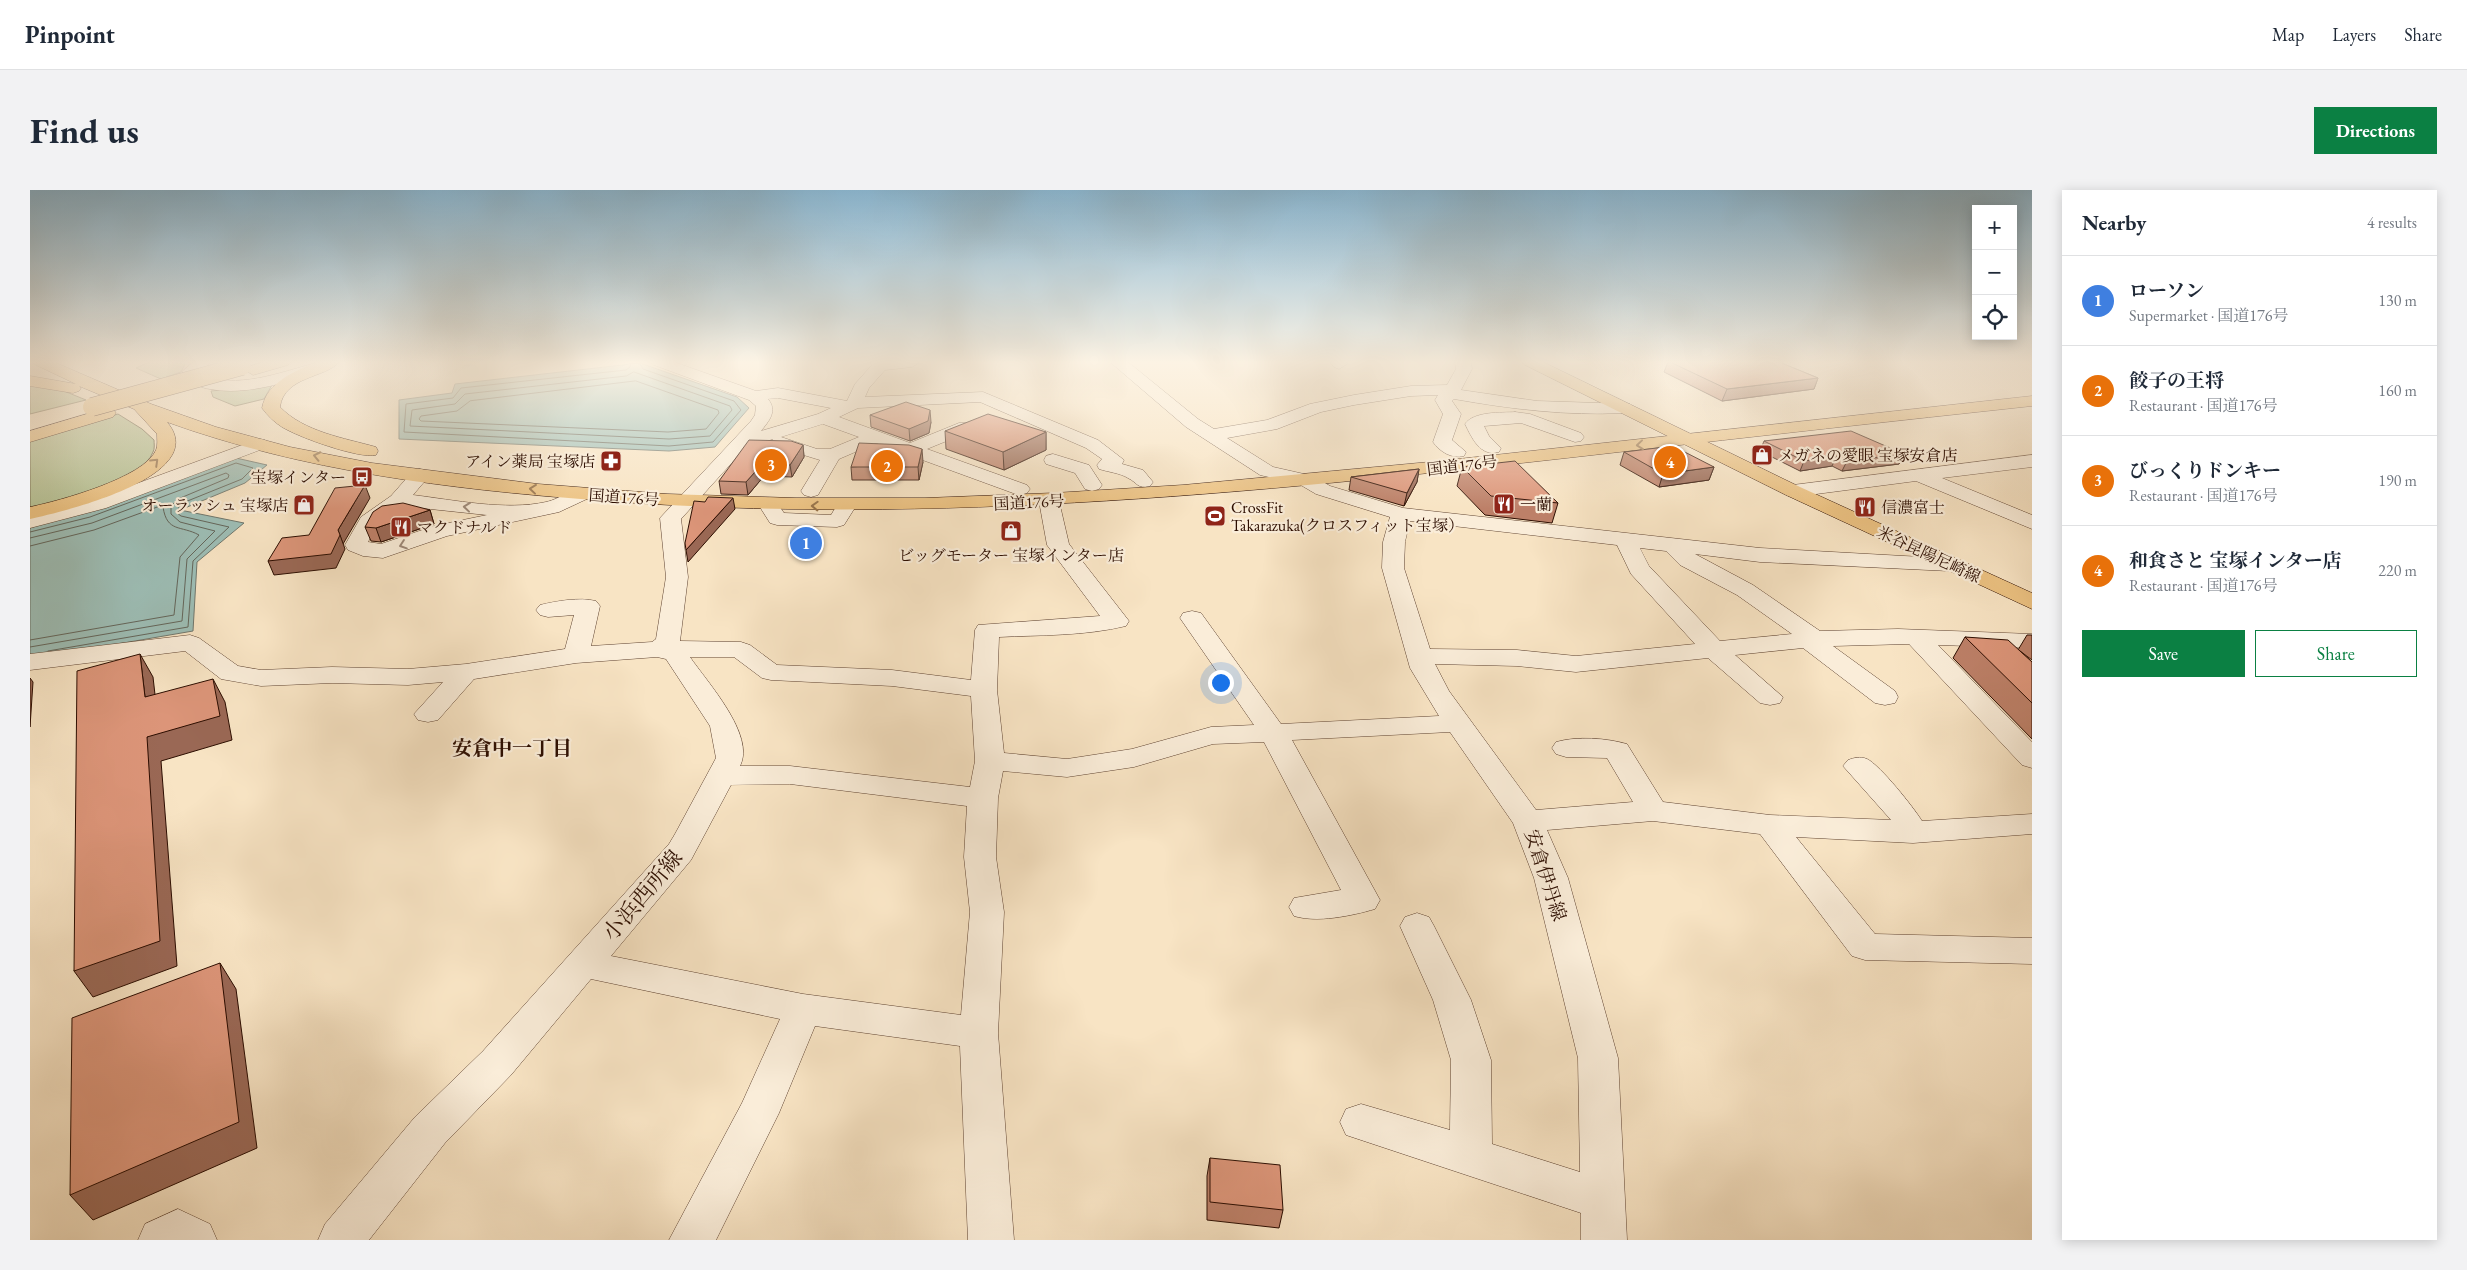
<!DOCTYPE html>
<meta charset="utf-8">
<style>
:root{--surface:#fff;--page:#f2f2f3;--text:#1f2937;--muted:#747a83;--line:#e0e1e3;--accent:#0b8043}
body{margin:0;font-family:"EB Garamond","Noto Serif JP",serif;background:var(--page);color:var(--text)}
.controls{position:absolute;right:15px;top:15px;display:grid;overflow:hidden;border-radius:0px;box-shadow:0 2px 12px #0003}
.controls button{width:45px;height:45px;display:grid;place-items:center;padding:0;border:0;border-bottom:1px solid var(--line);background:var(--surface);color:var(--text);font:25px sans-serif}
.you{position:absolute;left:1190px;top:492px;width:18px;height:18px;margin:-12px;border:4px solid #fff;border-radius:50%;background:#1a73e8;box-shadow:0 0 0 8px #1a73e833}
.badge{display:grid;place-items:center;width:32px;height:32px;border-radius:50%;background:var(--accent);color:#fff;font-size:16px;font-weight:700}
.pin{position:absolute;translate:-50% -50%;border:2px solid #fff;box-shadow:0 1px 5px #0006}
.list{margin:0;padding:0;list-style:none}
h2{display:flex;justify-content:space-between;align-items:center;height:65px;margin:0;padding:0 20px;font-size:21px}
h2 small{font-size:16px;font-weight:400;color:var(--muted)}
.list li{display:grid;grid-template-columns:32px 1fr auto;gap:15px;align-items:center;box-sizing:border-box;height:90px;padding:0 20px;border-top:1px solid var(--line)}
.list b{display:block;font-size:19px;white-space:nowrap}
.list p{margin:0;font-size:16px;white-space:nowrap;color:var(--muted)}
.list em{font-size:16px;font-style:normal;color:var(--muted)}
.actions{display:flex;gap:10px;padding:15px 20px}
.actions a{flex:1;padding:11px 0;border:1px solid var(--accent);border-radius:0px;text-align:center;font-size:18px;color:var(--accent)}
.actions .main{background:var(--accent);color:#fff}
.icon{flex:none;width:28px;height:28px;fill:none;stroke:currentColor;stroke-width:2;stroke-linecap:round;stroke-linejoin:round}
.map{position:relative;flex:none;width:2002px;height:1050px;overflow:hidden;border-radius:0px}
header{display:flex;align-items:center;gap:30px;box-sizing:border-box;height:70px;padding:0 25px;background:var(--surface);border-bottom:1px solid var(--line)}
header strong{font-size:24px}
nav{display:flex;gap:28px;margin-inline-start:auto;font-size:18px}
.intro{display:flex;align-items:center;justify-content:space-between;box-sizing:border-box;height:120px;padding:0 30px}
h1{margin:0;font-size:35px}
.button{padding:12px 22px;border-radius:0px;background:var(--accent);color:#fff;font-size:18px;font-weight:700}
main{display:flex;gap:30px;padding:0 30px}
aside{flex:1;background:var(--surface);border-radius:0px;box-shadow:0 2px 12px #0003}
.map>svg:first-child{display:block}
.green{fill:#b8c598;stroke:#72694c}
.water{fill:#9dbeb6;stroke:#70776d}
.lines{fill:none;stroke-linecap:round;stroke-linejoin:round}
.shore{stroke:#64665b;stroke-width:1}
.minor-casing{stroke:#5f4331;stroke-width:1}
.major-casing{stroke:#2c0d00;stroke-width:1}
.highway-casing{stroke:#2c0d00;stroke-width:1}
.minor{fill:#faedd9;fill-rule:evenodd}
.major{fill:#ecc282;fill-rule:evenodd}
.highway{fill:#ecc282;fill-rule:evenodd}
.highway-bridge-casing{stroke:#2c0d00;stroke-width:19;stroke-linecap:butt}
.highway-bridge{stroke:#ecc282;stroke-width:18}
.wall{fill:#bd8068;stroke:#2c0d00}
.shaded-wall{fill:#9a6855;stroke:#2c0d00}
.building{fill:#dc9579;stroke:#2c0d00}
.oneway{stroke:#967148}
.oneway2{stroke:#9d8877}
.labels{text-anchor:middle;stroke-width:4.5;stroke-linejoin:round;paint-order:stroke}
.far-poi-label{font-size:16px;fill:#2c0d00;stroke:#faedd9;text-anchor:start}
.far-street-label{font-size:16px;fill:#2c0d00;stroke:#faedd9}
.street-label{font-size:19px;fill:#2c0d00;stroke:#faedd9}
.neighbourhood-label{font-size:20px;font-weight:bold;fill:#2c0d00;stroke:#faedd9}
.near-street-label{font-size:22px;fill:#2c0d00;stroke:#faedd9}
</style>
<header>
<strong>Pinpoint</strong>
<nav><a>Map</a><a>Layers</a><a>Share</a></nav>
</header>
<div class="intro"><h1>Find us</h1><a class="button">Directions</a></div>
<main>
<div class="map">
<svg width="2002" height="1050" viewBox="0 0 2002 1050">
<rect width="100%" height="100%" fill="#f8e4c4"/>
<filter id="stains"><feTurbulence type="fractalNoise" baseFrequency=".004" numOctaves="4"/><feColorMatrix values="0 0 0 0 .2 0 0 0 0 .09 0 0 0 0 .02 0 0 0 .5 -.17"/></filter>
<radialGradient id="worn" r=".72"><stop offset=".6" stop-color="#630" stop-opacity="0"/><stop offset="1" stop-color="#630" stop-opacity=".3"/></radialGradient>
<!-- green -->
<g class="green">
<polygon points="119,172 153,172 155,174 151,182 131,189 106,178"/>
<polygon points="0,194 34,201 56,210 0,224"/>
<polygon points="242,195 234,209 205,216 183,207 181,201"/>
<path d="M88 224 112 239 124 250C124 253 125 259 123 262 113 291 28 311 0 319V250Z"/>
</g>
<!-- water -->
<g class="water">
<polygon points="610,173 707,207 719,218 685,257 639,261 369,249 369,210 422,203 425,194"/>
<polygon points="206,268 237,275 215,293 150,320 214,333 167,372 163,441 0,469 0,338"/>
</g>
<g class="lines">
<!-- shore -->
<g class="shore">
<polyline points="601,172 600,177 596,180 431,198 423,208 376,214 374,242 639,256 683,252 711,220 704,211 613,179 609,172"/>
<polygon points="604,182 700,216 702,220 680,246 639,249 380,236 382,220 425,214 435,204 596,186"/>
<polygon points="606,191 688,220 689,223 676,239 638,242 391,231 389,229 391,226 427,221 440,211"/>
<polyline points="0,342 60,327 206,273 223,278 212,289 150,314 147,323 151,326 199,337 163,371 158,437 18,461"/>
<polyline points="0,348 62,333 196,283 199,285 198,288 148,309 141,316 141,324 150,332 185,341 157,369 152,431 0,457"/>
<path d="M0 356 64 340 130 316 133 317C137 343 151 335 169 345L150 367 144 425 0 450"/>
</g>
<!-- minor casing -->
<g class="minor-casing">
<g id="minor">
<path d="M163 172H181L169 184C208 200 247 183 286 173L294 178 292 181C256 192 217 206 180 199 171 198 163 193 154 189L152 186 153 181Z"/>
<path d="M621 172H644L726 201 748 198 817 211 825 194 842 175 840 172H890L882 177 855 180 839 198 835 207 953 202 1068 250 1094 270 1092 274 1113 280 1123 292 1120 296C1107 299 1108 293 1098 288 1090 283 1078 282 1069 279L1067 275 1072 269 1056 258 950 212 828 218 809 227 880 253 929 233H941L944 237 941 241 897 259 997 295 1000 299 997 303 990 305 983 303 846 253 809 269 788 305 781 307 774 305 771 301 790 270 744 256 741 252 743 249 716 257 651 329 658 387 650 451 711 452 720 455 747 475 862 480 941 490 945 440 948 435 1070 426 1017 355 1009 311 1012 307 1019 305 1026 307 1029 311 1039 354 1099 431 1096 436C1055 446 1011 445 969 447L967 500 974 563 1037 569 1102 559 1181 537 1224 535 1150 428 1153 423 1162 421 1171 423 1251 534 1409 526 1380 478 1352 378 1353 352 1360 327 1286 304 1269 294 1230 285 1156 237 1080 172H1098L1168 229 1184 239 1237 230 1280 214 1324 205 1381 196 1417 195 1426 179 1425 172H1441L1442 179 1431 200 1507 211 1600 214 1603 218 1600 222 1594 223C1537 226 1481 219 1424 209L1422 211 1431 224 1422 250 1436 262 1434 266C1422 269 1410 262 1403 252L1413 224 1405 210 1408 205 1381 206 1324 215 1291 222 1247 239 1197 248 1243 277 1283 286 1300 296 1373 318 1730 358 1928 369 1931 374 1928 379 1920 381 1730 372 1665 364 1723 395 1790 441 1868 439 2002 444V458L1908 455 2002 552V578L1992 575 1879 454 1803 456 1865 501 1868 507 1865 513 1855 515 1845 513 1773 458 1705 465 1753 507 1750 513 1740 515 1730 513 1678 468 1546 482 1487 476 1405 474 1419 501 1506 620 1603 612 1577 568 1536 567 1526 564 1522 558 1526 552C1547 546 1576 548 1597 554L1633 612 1740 625 1861 630 1813 576 1818 570C1824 568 1830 566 1837 569 1850 575 1884 618 1892 631L2002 624V644L1883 653 1766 647 1845 744 2002 748V774L1835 770 1822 766 1730 644 1623 631 1517 640 1538 688 1588 868 1597 1050H1551V1023L1316 945 1310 932 1316 919 1331 914 1420 940 1421 870 1403 810 1370 736 1375 727 1387 723 1399 727 1404 736 1441 810 1461 870 1462 954 1550 982 1548 868 1504 688 1483 633 1420 542 1262 550 1350 710 1345 719C1321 726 1287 733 1264 726L1259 717 1264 708 1311 700 1234 552 1183 554 1104 577 1037 587 973 581 968 608 966 667 974 722 968 843 984 1050H938L930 856 785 836 749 923 686 1050H639L712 913 750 829 561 789 481 885 415 953 339 1050H288L295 1034 385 927 453 861 639 654 645 644 686 568 680 536 636 469 627 467 546 473 444 489 408 530 398 532 388 530 384 524 413 492 378 495 302 493 231 496 191 489 155 461 0 480V464L160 445 169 448 208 476 231 480 302 477 378 479 436 474 535 459 544 425 518 427 510 425 506 420 510 415C527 411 549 407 566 411L570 416 561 456 622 452 626 449 636 387 630 328 721 231 725 225 726 216 719 210 624 175ZM748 208 801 218 788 224 731 241C739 231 748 221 738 209ZM793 234 829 247 800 259H787L751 247ZM1380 331 1587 355 1601 384 1665 454 1546 466 1487 460 1400 459 1374 378 1375 352ZM1610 358 1636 361 1650 375 1707 405 1762 444 1690 451 1619 376ZM660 467H704L732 488 741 490 862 496 941 506 945 571 940 597 760 576H710C726 545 677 492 660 467ZM760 594 937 616 934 667 940 722 931 825 773 804 581 766 661 670 701 595Z"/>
<polygon points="1300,172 1316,172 1317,174 1309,179 1304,177"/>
<path d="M1485 222 1500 224 1551 243 1554 247 1551 251 1545 252 1491 233 1454 236 1459 246 1471 258 1469 262C1450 267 1442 248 1435 234 1444 221 1471 223 1485 222Z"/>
<polygon points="229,249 235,250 238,254 235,258 76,318 0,338 0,326 62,310"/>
<polygon points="1023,264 1059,275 1072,295 1069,299 1062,301 1055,299 1045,283 1016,274 1014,270 1016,266"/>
<polygon points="2002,265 2002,277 1912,288 2002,325 2002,339 1886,291 1763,307 1756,305 1753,301 1756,297 1763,295"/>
<path d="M390 279 397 281 400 285 383 305C424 310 476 321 516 312 531 309 543 296 559 300L562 304 559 308 529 322 417 346 353 368 333 366 318 360 315 355 331 327 361 306 383 281ZM372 316 457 325 404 336 351 354 338 352 347 334Z"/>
<polygon points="738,308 745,310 754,323 801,325 809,312 816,310 823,312 826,316 814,335 807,337 747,335 740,333 728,314 731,310"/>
<polygon points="148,1019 180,1034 187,1050 108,1050 115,1034"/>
</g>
</g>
<!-- major casing -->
<g class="major-casing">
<polygon id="major" points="1492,172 1513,172 1770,297 2002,403 2002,419 1756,305 1495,175"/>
</g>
<!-- highway casing -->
<g class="highway-casing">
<g id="highway">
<path d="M3 172H24L121 214 186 237 260 257 342 273 508 294 637 304 766 308H895L1024 303 1153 295 1410 271 2002 206V216C1864 231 1727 246 1589 262 1248 301 906 337 563 310 419 299 273 281 137 232 183 286 32 322 0 329V317C29 311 114 288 126 260 128 255 127 249 127 244L104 219 49 196 51 198 49 201 43 203 0 196V186L46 194 6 175Z"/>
<polygon points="234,172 261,172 258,175 223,185 215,180 217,177"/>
<path d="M287 172H309C296 188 254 186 250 217 274 242 314 248 346 257L348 261 346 265C329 269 268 247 252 237 244 232 238 226 232 218 237 192 265 181 287 172Z"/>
<polygon points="77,218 83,219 86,223 83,227 0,252 0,241"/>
</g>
</g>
<!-- minor -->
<use href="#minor" class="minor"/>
<!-- major -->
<use href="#major" class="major"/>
<!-- highway -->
<use href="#highway" class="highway"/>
<!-- highway-bridge casing -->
<g class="highway-bridge-casing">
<polyline id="highway-bridge" points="62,217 212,176"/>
</g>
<!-- highway-bridge -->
<use href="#highway-bridge" class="highway-bridge"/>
</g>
<!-- wall -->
<g class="wall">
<polygon points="1638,172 1749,172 1788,188 1784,199 1692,211 1634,182"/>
<polygon points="840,225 901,232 899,243 880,251 841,237"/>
<polygon points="915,241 1016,242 1016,260 974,280 916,259"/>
<polygon points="1734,251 1874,264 1869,274 1812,281 1802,276 1770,281 1730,261"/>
<polygon points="773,255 774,267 762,287 734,286 718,305 691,304 689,291"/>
<polygon points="1594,262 1684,277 1679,290 1629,297 1590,275"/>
<polygon points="893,272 889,290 822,290 821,277"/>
<polygon points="1432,277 1528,313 1522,333 1455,325 1427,296"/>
<polygon points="1389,279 1387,292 1374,316 1319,300 1321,287"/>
<polygon points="400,320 404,334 351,352 341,351 335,337"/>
<polygon points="1997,445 2002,445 2002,470 1990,461 2002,472 2002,549 1923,468 1935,447 1988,460"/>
<polygon points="1180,968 1253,1020 1249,1038 1177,1030 1177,986"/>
</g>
<!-- shaded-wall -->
<g class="shaded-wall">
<polygon points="1788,188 1784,199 1692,211 1697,199"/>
<polygon points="900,220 901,232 899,243 880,251 879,239"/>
<polygon points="1016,242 1016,260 974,280 973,262"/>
<polygon points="773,255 774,267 762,287 760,275"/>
<polygon points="892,259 893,272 889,290 888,277"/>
<polygon points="1874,264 1869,274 1812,281 1817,271"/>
<polygon points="1807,266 1802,276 1770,281 1774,271"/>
<polygon points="732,274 734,286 718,305 716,292"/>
<polygon points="1684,277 1679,290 1629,297 1633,284"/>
<polygon points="1389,279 1387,292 1374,316 1377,303"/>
<polygon points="335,295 340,308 313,354 308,340"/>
<polygon points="703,308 705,319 658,372 656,360"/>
<polygon points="400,320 404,334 351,352 346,338"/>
<polygon points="310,345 315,359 306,378 244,385 238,371"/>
<polygon points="110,464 123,487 128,531 115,507"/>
<polygon points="0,488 3,492 0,537"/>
<polygon points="183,489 195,512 202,550 131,571 147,776 63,807 44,781 117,547"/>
<polygon points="190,773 206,799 227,958 63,1030 40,1005"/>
</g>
<!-- building -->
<g class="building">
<polygon points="1640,172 1749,172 1788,188 1697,199"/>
<polygon points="876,212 900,220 898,231 879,239 840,225"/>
<polygon points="958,224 1016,242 973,262 915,241"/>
<polygon points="1821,241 1874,264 1817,271 1807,266 1774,271 1734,251"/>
<polygon points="719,250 761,251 773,255 760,275 732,274 716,292 689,291"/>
<polygon points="829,253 879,255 892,259 888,277 821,277"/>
<polygon points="1643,256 1684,277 1633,284 1594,262"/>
<polygon points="1485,271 1528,313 1461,306 1432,277"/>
<polygon points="1389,279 1377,303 1321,287"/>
<polygon points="335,295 308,340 310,345 301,364 238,371 252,348 279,345 305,298"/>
<polygon points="678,307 703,308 656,360 655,353 664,311 675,312"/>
<polygon points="373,313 400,320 346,338 335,337 343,322 352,316"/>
<polygon points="1935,447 1978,450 2002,472 2002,513"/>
<polygon points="110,464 115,507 183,489 190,526 117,547 130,751 44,781 47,481"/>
<polygon points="190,773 209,932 40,1005 42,828"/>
<polygon points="1180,968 1250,975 1253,1020 1180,1012"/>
</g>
<!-- one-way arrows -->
<defs><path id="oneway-chevron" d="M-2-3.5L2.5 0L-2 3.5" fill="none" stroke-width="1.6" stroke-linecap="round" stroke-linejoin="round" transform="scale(1.25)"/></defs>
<g class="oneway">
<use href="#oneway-chevron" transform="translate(1610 255) rotate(174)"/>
<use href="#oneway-chevron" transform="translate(287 266) rotate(-168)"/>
<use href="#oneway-chevron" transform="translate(125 272) rotate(-44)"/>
<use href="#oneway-chevron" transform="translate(503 299) rotate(-174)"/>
<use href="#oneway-chevron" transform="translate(785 316) rotate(-178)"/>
</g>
<g class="oneway2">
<use href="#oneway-chevron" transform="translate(437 317) rotate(-174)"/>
<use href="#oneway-chevron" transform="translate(373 355) rotate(161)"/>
</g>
<!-- sky -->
<linearGradient id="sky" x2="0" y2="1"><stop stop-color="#8ab8d4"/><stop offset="0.54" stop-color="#fcf3e4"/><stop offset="1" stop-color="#fcf3e4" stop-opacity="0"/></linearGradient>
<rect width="2002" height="319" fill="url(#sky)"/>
<!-- icons -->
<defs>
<g id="shop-square" transform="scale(1.125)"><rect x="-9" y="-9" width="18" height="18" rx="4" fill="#8f2418" stroke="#faedd9"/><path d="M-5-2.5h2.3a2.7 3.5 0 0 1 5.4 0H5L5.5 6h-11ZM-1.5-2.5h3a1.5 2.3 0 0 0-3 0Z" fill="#fff"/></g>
<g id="pharmacy-square" transform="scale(1.125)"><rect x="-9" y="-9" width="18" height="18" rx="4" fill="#8f2418" stroke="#faedd9"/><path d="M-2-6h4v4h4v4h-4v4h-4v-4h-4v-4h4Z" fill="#fff"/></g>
<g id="bus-square" transform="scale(1.125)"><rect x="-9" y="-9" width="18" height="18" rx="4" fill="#8f2418" stroke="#faedd9"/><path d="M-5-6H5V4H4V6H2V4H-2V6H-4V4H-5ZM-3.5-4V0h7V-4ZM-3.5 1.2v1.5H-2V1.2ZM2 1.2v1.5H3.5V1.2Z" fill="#fff"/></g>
<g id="restaurant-square" transform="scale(1.125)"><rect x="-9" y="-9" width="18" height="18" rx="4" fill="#8f2418" stroke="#faedd9"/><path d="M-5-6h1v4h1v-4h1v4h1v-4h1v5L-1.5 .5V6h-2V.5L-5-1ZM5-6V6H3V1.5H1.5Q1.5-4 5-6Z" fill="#fff"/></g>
<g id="stadium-square" transform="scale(1.125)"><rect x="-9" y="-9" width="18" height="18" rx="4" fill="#8f2418" stroke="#faedd9"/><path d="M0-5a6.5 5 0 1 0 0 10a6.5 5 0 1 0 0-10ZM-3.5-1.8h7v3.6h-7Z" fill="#fff"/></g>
</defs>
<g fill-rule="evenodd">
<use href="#shop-square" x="1732" y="265"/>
<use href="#pharmacy-square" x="581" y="271"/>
<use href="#bus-square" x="332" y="287"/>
<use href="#restaurant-square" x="1474" y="314"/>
<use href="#shop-square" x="274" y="315"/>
<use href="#restaurant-square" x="1835" y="317"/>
<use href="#stadium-square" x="1185" y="326"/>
<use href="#restaurant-square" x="371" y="337"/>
<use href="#shop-square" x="981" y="341"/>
</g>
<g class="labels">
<!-- far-poi labels -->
<g class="far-poi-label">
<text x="1748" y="271">メガネの愛眼 宝塚安倉店</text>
<text x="565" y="277" text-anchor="end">アイン薬局 宝塚店</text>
<text x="316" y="293" text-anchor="end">宝塚インター</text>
<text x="1490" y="320">一蘭</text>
<text x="258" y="321" text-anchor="end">オーラッシュ 宝塚店</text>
<text x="1201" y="323">CrossFit<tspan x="1201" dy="18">Takarazuka(クロスフィット宝塚）</tspan></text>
<text x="1851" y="323">信濃富士</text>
<text x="387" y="343">マクドナルド</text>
<text x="981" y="371" text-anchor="middle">ビッグモーター 宝塚インター店</text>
</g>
<!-- far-street labels -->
<g class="far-street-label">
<text transform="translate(1432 275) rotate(-7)" y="6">国道176号</text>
<text transform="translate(594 307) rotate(4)" y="6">国道176号</text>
<text transform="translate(999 312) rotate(-3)" y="6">国道176号</text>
<text transform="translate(1899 364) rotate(25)" y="6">米谷昆陽尼崎線</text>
</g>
<!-- street labels -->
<g class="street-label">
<text transform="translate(1516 685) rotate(72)" y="7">安倉伊丹線</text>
</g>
<!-- neighbourhood labels -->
<g class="neighbourhood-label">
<text x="482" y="565">安倉中一丁目</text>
</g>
<!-- near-street labels -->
<g class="near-street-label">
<text transform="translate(612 705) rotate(-50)" y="8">小浜西所線</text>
</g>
</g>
<rect width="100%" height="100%" filter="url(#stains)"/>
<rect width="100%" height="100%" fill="url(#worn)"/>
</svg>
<div class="controls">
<button>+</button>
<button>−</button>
<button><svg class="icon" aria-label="locate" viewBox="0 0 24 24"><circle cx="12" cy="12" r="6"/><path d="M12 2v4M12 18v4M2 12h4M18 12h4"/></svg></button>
</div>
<div class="you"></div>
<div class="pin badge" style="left:776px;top:353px;background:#3f7fe0">1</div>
<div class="pin badge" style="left:857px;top:276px;background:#e8710a">2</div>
<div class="pin badge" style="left:741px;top:275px;background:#e8710a">3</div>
<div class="pin badge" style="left:1640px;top:272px;background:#e8710a">4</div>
</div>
<aside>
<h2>Nearby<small>4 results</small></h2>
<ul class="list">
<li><span class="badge" style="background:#3f7fe0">1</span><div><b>ローソン</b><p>Supermarket · 国道176号</p></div><em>130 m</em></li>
<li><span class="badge" style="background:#e8710a">2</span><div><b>餃子の王将</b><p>Restaurant · 国道176号</p></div><em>160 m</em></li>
<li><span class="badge" style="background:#e8710a">3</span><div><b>びっくりドンキー</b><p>Restaurant · 国道176号</p></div><em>190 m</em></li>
<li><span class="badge" style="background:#e8710a">4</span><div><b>和食さと 宝塚インター店</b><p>Restaurant · 国道176号</p></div><em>220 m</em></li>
</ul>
<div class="actions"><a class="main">Save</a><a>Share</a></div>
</aside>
</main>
